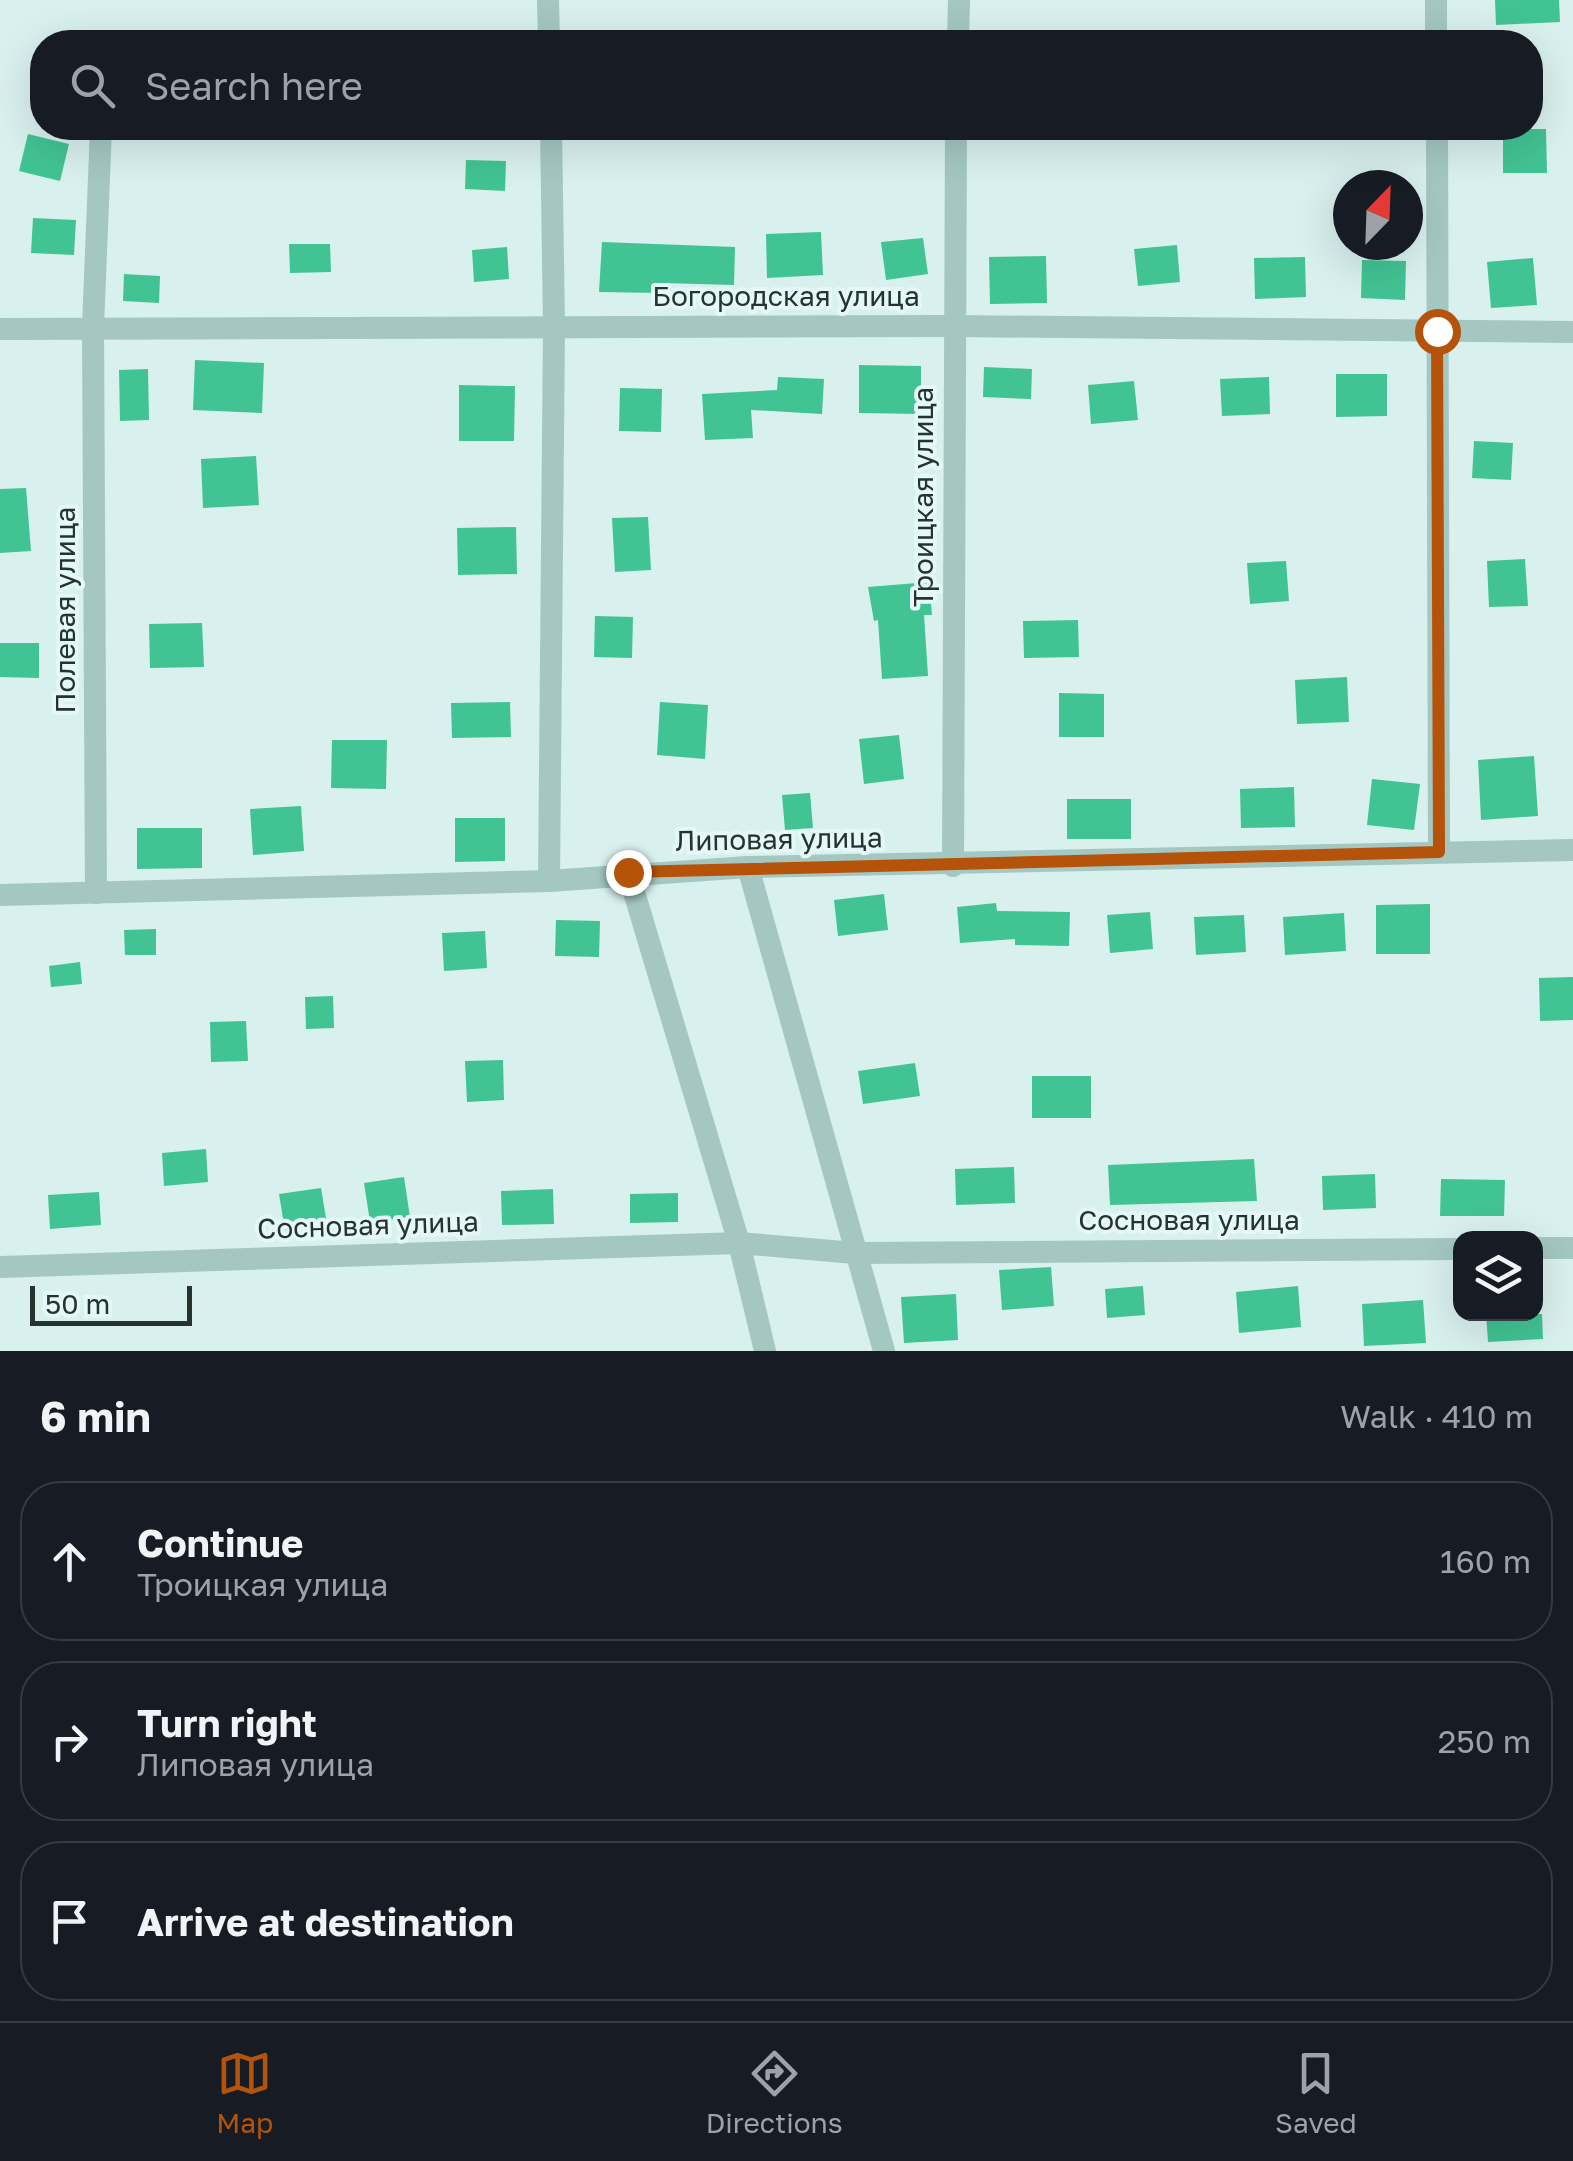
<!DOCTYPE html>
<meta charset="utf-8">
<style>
:root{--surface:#171b24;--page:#242831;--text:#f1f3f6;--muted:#9ea1a6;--line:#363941;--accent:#b45309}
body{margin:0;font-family:"Golos Text",sans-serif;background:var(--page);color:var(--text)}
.controls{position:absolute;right:30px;bottom:30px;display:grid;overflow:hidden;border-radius:20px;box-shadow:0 10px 40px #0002}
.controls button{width:90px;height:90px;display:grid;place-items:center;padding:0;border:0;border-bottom:2px solid var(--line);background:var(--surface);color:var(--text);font:50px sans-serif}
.compass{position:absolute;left:1333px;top:170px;width:90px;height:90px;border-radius:50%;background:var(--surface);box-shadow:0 10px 40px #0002;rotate:23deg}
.scale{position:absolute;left:30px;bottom:25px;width:162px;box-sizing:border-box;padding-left:10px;border:5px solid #26332f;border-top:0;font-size:28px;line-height:35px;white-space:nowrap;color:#26332f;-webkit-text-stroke:8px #e3f8f7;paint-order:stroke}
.stop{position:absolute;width:30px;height:30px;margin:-22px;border:8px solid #b45309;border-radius:50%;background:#fff}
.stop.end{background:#b45309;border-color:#fff;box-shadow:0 2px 10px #0008}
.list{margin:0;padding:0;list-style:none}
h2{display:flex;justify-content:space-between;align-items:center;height:130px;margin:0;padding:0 40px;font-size:42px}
h2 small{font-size:32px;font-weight:400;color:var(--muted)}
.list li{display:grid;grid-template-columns:65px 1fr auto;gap:30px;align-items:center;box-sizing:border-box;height:160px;margin:0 20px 20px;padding:0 20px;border:2px solid var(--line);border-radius:40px}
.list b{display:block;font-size:38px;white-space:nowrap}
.list p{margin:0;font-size:32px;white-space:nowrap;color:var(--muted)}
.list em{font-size:32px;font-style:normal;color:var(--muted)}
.icon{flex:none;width:55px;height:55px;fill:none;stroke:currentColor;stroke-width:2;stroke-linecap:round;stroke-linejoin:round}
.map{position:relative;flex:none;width:1573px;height:1351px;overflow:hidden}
.search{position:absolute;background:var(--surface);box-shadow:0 10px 40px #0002;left:30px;right:30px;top:30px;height:110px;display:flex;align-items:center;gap:25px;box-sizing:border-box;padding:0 35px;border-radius:40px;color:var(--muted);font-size:38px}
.sheet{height:670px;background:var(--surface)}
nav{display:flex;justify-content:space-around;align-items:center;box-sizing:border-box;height:140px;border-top:2px solid var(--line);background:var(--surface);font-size:28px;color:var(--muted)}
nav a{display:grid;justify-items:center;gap:5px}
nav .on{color:var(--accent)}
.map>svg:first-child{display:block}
.building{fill:#42c394}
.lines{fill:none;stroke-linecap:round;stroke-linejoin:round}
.minor{stroke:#a4c7c2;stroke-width:22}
.route{stroke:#b45309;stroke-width:12}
.labels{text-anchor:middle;stroke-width:8;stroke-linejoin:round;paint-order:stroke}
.street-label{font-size:28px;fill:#26332f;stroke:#e3f8f7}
</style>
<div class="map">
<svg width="1573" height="1351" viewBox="0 0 1573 1351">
<rect width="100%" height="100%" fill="#d8f0ee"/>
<!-- building -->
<g class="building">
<polygon points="1495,0 1559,0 1560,22 1496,25"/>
<polygon points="1503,129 1546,129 1547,173 1503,173"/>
<polygon points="28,134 69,144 60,181 19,171"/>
<polygon points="466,160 506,161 505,191 465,189"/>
<polygon points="33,218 76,220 74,255 31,253"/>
<polygon points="821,232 823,275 767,278 766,234"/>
<polygon points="923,238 928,274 886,280 881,242"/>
<polygon points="602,242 735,247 734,285 661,283 660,293 599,292"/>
<polygon points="289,244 330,244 331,272 290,273"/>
<polygon points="1177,245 1180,282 1138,286 1134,249"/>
<polygon points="507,247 509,279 474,282 472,250"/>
<polygon points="1046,256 1047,303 990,304 989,257"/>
<polygon points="1305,257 1306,297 1255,299 1254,258"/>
<polygon points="1533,258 1537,305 1491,308 1487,262"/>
<polygon points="1362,260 1406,261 1405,300 1361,298"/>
<polygon points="124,274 160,276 159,303 123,301"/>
<polygon points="195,360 264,363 262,413 193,410"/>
<polygon points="859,365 921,366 921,414 859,413"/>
<polygon points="984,367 1032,369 1031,399 983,397"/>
<polygon points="148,369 149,420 120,421 119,370"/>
<polygon points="1336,374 1387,374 1387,416 1336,417"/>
<polygon points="778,377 824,379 822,414 751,410 753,438 705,440 702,394 777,390"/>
<polygon points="1269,377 1270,414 1222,416 1220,379"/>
<polygon points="1134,381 1138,420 1091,424 1088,385"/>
<polygon points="459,385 515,386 514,441 459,441"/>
<polygon points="620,388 662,389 661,432 619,431"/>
<polygon points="1474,441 1513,443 1511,480 1472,478"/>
<polygon points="256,456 259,505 203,508 201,459"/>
<polygon points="26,488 31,551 0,553 0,489"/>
<polygon points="648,517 651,570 615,572 612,518"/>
<polygon points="516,527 517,574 458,575 457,528"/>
<polygon points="1525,559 1528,606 1489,607 1487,561"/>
<polygon points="1286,561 1289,601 1250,604 1247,563"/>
<polygon points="929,582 932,615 924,615 928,676 882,679 878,620 874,621 868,587"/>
<polygon points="595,616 633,617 632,658 594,657"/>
<polygon points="1078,620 1079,657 1024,658 1023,621"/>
<polygon points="202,623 204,667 150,668 149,624"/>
<polygon points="0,643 39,643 39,678 0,677"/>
<polygon points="1347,677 1349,722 1297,724 1295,680"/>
<polygon points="1059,693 1104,694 1104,737 1059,737"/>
<polygon points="510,702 511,737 452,738 451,703"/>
<polygon points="660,702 708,705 705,759 657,755"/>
<polygon points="899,735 904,779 864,784 859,739"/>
<polygon points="332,740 387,740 386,789 331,788"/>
<polygon points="1534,756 1538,816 1481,820 1478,760"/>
<polygon points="1372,779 1420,784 1414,830 1367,825"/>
<polygon points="1294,787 1295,827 1241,828 1240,789"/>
<polygon points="810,793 813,828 785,830 782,795"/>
<rect x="1067" y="799" width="64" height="40"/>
<polygon points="301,806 304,851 253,855 250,809"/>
<polygon points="455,818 505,818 505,861 455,862"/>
<polygon points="137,828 202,828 202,868 137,869"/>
<polygon points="884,894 888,930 838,936 834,900"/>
<polygon points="996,903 997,911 1070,912 1069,946 1015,945 1015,939 960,943 957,907"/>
<polygon points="1430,904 1430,954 1376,954 1376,905"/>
<polygon points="1150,912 1153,949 1110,953 1107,915"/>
<polygon points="1344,913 1346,951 1285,955 1283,917"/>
<polygon points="1244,915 1246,952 1196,955 1194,917"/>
<polygon points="556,920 600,921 599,957 555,956"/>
<polygon points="156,929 156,955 125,955 124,930"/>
<polygon points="485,931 487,968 444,971 442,933"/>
<polygon points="80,962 82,984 51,987 49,966"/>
<polygon points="1573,977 1573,1020 1540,1021 1539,978"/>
<polygon points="333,996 334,1028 306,1029 305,997"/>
<polygon points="246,1021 248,1061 211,1062 210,1022"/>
<polygon points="503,1060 504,1100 467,1102 465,1061"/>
<polygon points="915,1063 920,1096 863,1104 858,1071"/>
<rect x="1032" y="1076" width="59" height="42"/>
<polygon points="206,1149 208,1182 164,1186 162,1153"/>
<polygon points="1254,1159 1257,1201 1110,1205 1108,1165"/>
<polygon points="1014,1167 1015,1203 956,1205 955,1169"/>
<polygon points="1375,1174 1376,1208 1323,1210 1322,1176"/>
<polygon points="404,1177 410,1217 370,1222 364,1183"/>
<polygon points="1441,1179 1505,1180 1504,1216 1440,1216"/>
<polygon points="321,1188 327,1224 285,1231 279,1194"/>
<polygon points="553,1189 554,1224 502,1225 501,1191"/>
<polygon points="99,1192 101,1225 50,1229 48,1195"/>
<polygon points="678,1193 678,1222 630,1223 630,1194"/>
<polygon points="1051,1267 1054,1306 1002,1310 999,1270"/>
<polygon points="1143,1286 1145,1315 1107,1318 1105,1289"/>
<polygon points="1298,1286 1301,1327 1239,1333 1236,1292"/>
<polygon points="956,1294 958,1340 904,1343 901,1297"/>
<polygon points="1423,1300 1426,1343 1364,1346 1362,1304"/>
<polygon points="1486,1314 1542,1314 1543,1339 1488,1342"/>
</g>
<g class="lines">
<!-- minor -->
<g class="minor">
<polyline points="548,0 549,42"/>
<polyline points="1436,0 1436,42"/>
<polyline points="958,42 959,0"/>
<polyline points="1437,128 1439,852"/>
<polyline points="0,329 952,326 1573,332"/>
<polyline points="953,866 956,128"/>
<polyline points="748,867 884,1351"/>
<polyline points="549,881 554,326 551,128"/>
<polyline points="96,893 93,327 101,128"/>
<polyline points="0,895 549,881 748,867 1573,850"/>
<polyline points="1536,1248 1573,1248"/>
<polyline points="0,1267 739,1243 628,872"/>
<polyline points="765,1351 739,1243 855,1253 1460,1249"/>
</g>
</g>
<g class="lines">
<!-- route -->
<polyline class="route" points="628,872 1439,852 1437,331"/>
</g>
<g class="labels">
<!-- street labels -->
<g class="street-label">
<text x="786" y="306">Богородская улица</text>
<text transform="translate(923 497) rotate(-90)" y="10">Троицкая улица</text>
<text transform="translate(65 610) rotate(-90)" y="10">Полевая улица</text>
<text transform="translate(779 839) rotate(-1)" y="10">Липовая улица</text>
<text x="1189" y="1230">Сосновая улица</text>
<text transform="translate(368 1225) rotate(-2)" y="10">Сосновая улица</text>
</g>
</g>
</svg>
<div class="controls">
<button><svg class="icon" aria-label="layers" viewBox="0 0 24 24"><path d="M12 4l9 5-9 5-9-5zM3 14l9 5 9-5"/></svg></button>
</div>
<svg class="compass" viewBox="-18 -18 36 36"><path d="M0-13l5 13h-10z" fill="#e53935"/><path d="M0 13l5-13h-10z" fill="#9ea1a6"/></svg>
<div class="scale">50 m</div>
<div class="stop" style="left:1437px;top:331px"></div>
<div class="stop end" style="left:628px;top:872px"></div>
<div class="search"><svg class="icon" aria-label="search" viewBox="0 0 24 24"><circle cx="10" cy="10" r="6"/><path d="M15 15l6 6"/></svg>Search here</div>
</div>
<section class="sheet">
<h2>6 min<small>Walk · 410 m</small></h2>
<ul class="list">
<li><svg class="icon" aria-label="ahead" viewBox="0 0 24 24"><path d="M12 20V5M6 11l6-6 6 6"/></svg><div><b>Continue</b><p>Троицкая улица</p></div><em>160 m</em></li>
<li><svg class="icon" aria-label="right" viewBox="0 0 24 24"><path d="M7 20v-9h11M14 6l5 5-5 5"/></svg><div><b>Turn right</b><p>Липовая улица</p></div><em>250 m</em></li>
<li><svg class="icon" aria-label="arrive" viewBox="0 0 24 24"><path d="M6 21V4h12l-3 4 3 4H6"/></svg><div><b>Arrive at destination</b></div></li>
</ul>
</section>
<nav>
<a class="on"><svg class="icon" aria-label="map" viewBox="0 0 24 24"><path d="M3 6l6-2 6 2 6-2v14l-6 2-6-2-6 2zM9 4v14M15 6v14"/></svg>Map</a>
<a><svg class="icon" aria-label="directions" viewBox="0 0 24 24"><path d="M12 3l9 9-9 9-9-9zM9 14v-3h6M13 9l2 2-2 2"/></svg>Directions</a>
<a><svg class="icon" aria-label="saved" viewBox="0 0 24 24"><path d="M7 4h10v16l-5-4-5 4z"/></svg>Saved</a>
</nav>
